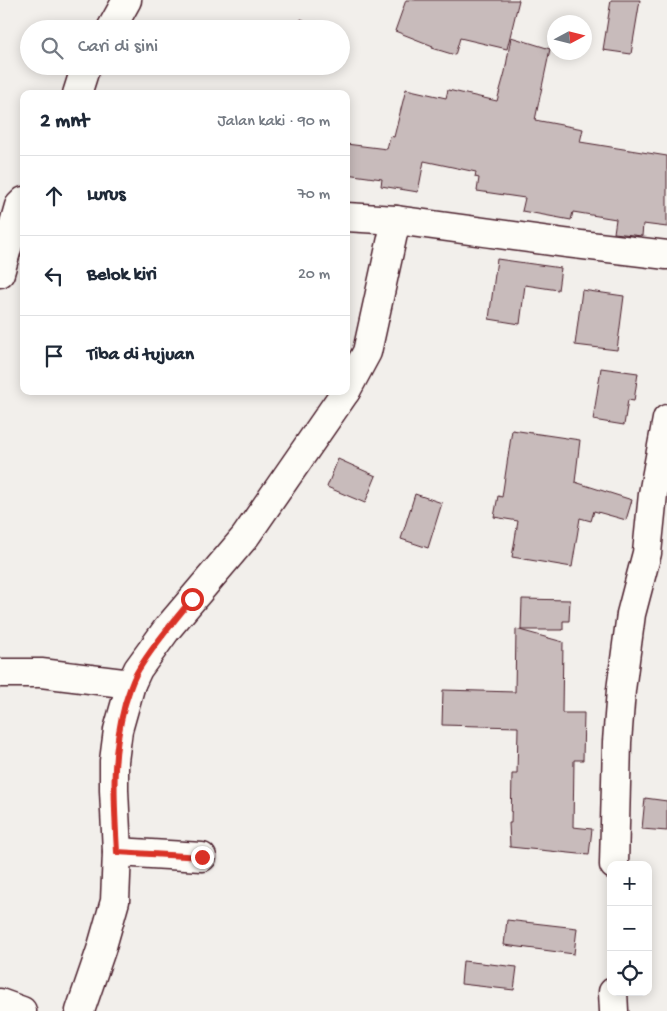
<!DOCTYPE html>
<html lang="id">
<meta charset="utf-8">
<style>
:root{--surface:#fff;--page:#f2f2f3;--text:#1f2937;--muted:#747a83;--line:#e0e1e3}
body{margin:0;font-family:"Gochi Hand",sans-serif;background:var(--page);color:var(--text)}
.controls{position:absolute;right:15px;bottom:15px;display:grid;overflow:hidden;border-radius:10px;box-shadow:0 2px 12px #0003}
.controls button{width:45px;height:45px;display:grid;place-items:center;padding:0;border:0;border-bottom:1px solid var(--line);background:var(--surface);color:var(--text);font:25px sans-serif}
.compass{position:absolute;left:547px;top:15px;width:45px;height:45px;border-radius:50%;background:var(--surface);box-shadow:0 2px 12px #0003;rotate:83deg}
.stop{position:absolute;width:15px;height:15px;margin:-11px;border:4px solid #d93025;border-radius:50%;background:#fff}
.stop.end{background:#d93025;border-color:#fff;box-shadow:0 1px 5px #0008}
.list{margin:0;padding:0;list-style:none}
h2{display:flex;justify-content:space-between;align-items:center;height:65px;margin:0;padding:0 20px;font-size:21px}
h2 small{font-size:16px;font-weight:400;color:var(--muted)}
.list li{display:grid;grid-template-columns:32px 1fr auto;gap:15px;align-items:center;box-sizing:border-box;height:80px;padding:0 20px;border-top:1px solid var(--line)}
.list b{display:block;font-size:19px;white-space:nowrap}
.list em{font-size:16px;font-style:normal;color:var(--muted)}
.icon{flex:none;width:28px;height:28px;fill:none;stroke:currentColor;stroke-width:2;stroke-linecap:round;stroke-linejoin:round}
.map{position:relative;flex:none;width:667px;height:1011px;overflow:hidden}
.search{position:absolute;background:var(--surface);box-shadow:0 2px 12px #0003;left:20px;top:20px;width:330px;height:55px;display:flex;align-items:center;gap:12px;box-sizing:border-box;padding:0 18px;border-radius:28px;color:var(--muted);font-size:19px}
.panel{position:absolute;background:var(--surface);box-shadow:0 2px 12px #0003;left:20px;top:90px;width:330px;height:305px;border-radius:10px}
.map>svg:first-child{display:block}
.building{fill:#c8bbbb;stroke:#4a1f2b}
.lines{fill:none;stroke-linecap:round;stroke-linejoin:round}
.minor-casing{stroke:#4a1f2b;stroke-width:31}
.minor{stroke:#fdfcf7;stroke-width:28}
.route{stroke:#d93025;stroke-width:6}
</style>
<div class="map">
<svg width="667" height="1011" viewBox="0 0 667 1011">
<rect width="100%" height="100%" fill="#f2efeb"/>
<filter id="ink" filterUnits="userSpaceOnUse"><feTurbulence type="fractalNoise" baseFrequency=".02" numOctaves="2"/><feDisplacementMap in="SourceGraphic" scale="10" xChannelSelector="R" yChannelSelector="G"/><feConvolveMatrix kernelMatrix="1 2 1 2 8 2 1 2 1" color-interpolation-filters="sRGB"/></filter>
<g filter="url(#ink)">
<!-- building -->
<g class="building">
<polygon points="406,0 519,0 507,49 460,38 455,55 432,48 433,46 395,31"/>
<polygon points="611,0 640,0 631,54 603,50"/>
<polygon points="301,19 321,27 321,29 298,29"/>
<polygon points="511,37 550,49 535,120 583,129 580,142 667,156 667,227 643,224 642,236 614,233 616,219 573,212 571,220 522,211 525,198 477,191 479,178 475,177 476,172 424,161 418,192 381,186 382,179 346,174 346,144 387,149 390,136 394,137 406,89 446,98 448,90 497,101 505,72"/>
<polygon points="497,259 561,268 558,290 525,285 520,324 489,319"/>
<polygon points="582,290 624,296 617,350 575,345"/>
<polygon points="601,368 638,373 634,401 628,400 624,425 593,420"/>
<polygon points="512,430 580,440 575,482 632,500 626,520 594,511 591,521 580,518 572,567 512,557 518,521 494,517 498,496 502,497"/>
<polygon points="338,459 376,476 365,503 327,487"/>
<polygon points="415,494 442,503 428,548 401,539"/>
<polygon points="522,599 570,600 569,621 563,621 563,630 521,630"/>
<polygon points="516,629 563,642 562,713 584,713 583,760 574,760 573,827 592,829 589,855 510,847 509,823 511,823 512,774 517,774 518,727 442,725 443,690 515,692"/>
<polygon points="645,798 667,801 667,831 642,829"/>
<polygon points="507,920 577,928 574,954 504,945"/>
<polygon points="463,961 517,967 514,990 461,984"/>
</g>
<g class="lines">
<!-- minor casing -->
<g class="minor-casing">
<g id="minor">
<polyline points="111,29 127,0"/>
<polyline points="77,94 84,72 87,66"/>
<polyline points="346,217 396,220 565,243 667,255"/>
<polyline points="0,273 19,206 24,201"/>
<polyline points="346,391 367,352 396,220"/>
<polyline points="0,673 41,673 131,684"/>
<polyline points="117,852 202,857"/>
<polyline points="614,865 617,742 621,690 631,614 647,553 653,494 667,419"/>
<polyline points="613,992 614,1011"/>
<polyline points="0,1003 22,1011"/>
<polyline points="80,1011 101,950 115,901 117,852 114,790 114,761 118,730 131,684 138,669 167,629 245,537 346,391"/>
</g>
</g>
<!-- minor -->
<use href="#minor" class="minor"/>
</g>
</g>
<g class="lines" filter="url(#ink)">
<!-- route -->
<path class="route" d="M192 599C174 621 154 644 139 669 132 680 129 692 125 704 111 757 114 798 117 852L202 857"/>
</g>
</svg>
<div class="controls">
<button>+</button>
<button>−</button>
<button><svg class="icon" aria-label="locate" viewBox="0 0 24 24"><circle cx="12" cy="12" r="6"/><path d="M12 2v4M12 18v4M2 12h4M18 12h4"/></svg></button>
</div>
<svg class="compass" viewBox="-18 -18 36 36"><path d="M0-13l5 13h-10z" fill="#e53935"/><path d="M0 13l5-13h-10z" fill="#747a83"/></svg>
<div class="stop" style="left:192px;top:599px"></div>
<div class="stop end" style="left:202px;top:857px"></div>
<div class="search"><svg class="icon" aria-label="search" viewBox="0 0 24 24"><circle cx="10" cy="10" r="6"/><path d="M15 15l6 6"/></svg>Cari di sini</div>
<section class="panel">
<h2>2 mnt<small>Jalan kaki · 90 m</small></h2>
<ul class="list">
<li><svg class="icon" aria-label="ahead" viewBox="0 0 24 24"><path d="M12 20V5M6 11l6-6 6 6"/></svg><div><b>Lurus</b></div><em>70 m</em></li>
<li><svg class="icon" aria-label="left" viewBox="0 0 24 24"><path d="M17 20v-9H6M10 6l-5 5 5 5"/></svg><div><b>Belok kiri</b></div><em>20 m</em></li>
<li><svg class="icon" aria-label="arrive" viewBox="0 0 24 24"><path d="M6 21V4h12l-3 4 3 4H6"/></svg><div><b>Tiba di tujuan</b></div></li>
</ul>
</section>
</div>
